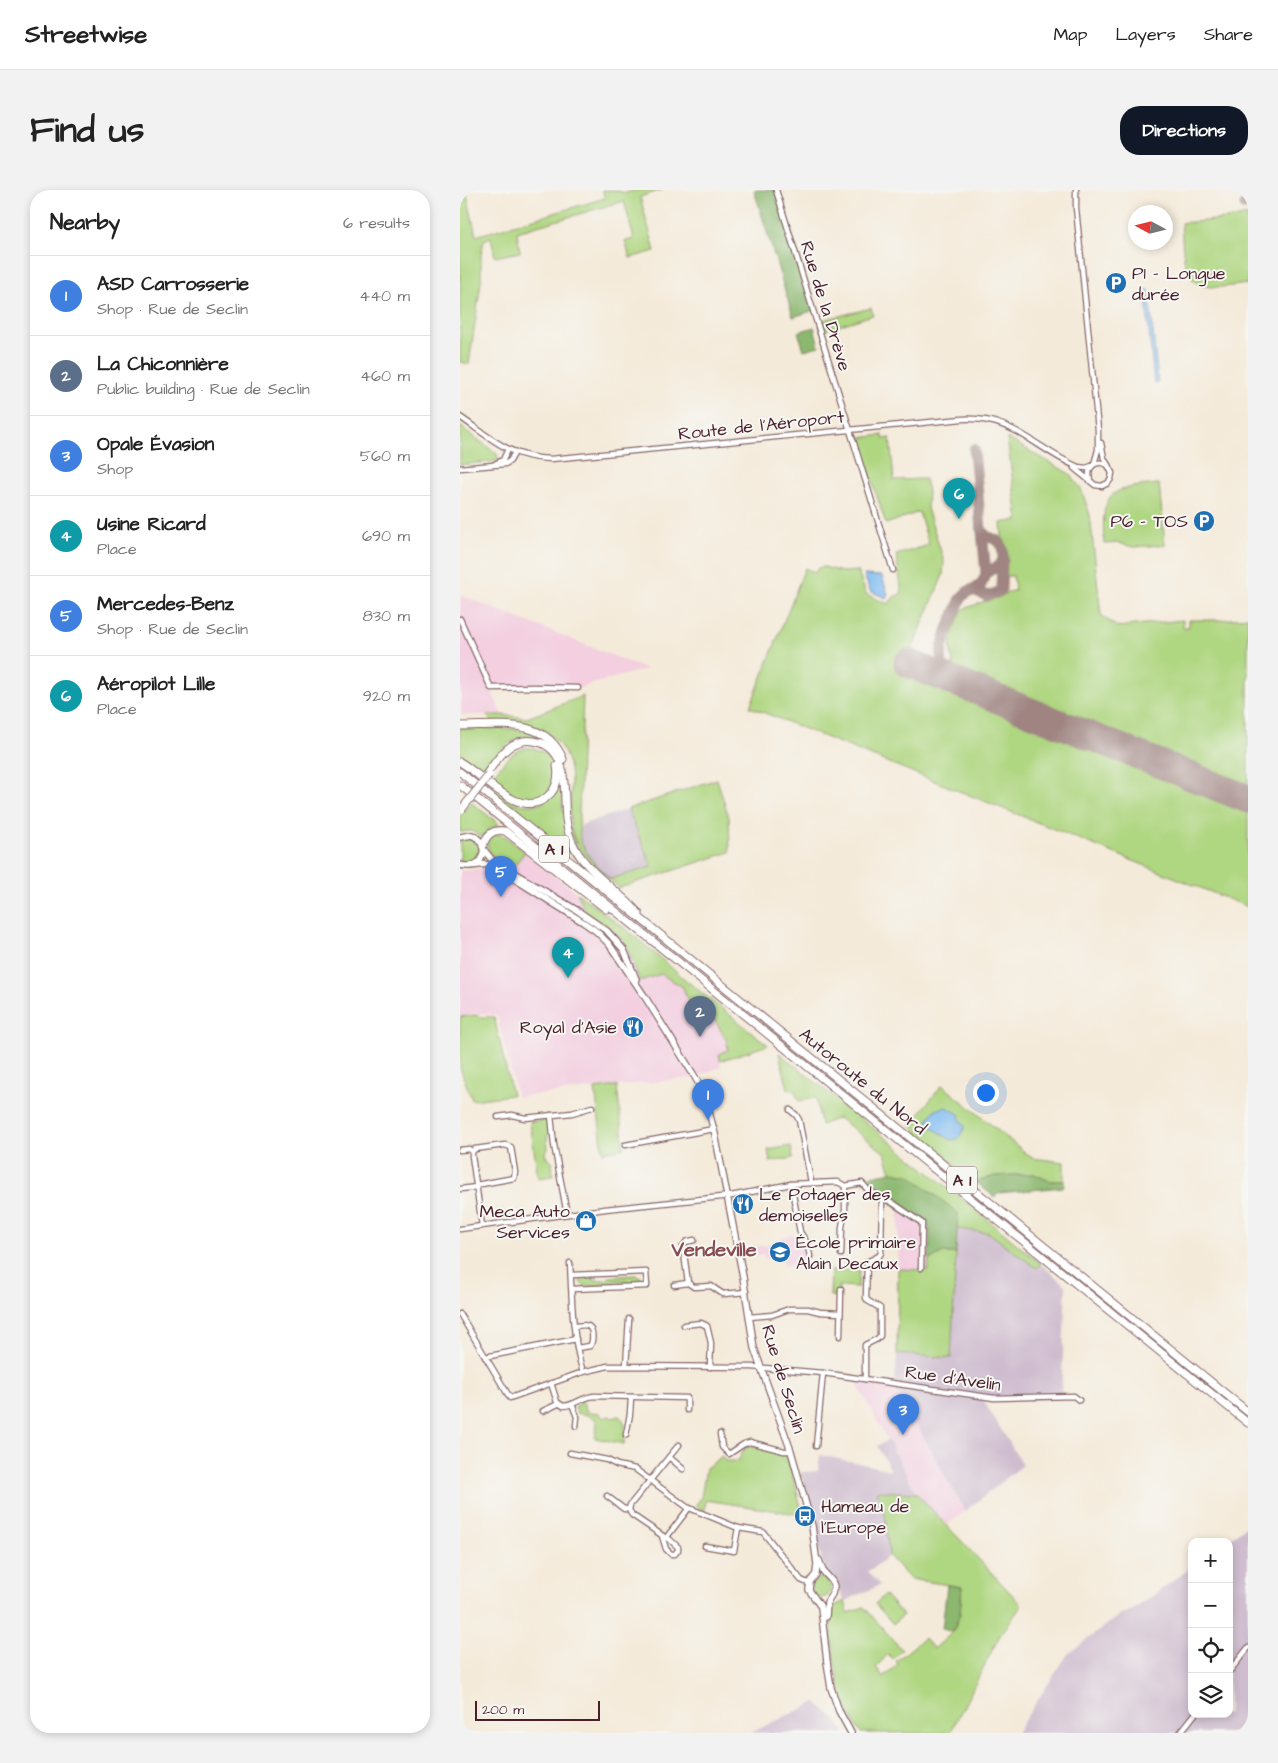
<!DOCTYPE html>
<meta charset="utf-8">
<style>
:root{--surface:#fff;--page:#f2f2f2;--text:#222;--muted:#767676;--line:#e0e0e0;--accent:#111827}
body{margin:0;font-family:"Architects Daughter",sans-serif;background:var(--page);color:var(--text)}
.controls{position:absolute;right:15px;bottom:15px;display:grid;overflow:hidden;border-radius:10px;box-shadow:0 2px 8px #0003}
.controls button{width:45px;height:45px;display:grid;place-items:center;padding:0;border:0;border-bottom:1px solid var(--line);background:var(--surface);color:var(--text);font:25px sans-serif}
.compass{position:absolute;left:668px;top:15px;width:45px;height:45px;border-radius:50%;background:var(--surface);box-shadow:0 2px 8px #0003;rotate:277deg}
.scale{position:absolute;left:15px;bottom:12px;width:125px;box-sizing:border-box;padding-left:5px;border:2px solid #4a1f2b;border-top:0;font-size:14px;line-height:18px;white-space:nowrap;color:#4a1f2b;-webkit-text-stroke:4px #f6f6f2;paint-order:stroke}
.you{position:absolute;left:525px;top:902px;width:18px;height:18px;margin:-12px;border:4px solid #fff;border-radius:50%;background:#1a73e8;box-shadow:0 0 0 8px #1a73e833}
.badge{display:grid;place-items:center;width:32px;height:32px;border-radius:50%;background:var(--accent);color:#fff;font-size:16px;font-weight:700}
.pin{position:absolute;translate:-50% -41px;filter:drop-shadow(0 1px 2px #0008)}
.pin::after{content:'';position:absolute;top:26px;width:18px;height:15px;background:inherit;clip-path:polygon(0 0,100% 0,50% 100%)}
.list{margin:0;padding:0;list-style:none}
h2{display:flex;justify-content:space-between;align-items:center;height:65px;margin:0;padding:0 20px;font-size:21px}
h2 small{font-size:16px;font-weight:400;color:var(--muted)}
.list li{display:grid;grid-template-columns:32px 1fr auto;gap:15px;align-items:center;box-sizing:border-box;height:80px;padding:0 20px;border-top:1px solid var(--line)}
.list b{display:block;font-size:19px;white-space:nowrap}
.list p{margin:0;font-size:16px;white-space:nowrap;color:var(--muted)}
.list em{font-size:16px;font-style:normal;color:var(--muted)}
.icon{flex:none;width:28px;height:28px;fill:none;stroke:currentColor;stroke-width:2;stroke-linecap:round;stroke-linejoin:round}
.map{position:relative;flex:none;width:788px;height:1543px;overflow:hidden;border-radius:20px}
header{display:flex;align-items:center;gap:30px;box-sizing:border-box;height:70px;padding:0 25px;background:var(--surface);border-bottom:1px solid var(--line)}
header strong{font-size:24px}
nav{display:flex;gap:28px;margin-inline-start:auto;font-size:18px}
.intro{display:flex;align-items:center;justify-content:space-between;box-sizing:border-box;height:120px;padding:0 30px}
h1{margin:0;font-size:35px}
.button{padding:12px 22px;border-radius:20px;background:var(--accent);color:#fff;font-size:18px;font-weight:700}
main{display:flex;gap:30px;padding:0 30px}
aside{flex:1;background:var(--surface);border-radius:20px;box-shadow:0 2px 8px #0003}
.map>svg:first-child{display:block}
.built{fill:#f3cfe0}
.industrial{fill:#cfbdcf}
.green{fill:#afd680;stroke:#7c7a56}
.forest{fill:#8bb76e;stroke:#6a6b4c}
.water{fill:#80bcf2;stroke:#656e8e}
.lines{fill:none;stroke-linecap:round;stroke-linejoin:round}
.taxiway{stroke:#9f8482;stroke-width:11}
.runway{stroke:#9f8482;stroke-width:29}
.minor-casing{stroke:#866668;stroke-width:7}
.major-casing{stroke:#866668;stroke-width:8}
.highway-casing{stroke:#866668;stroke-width:9}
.minor{stroke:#fff;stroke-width:4.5}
.major{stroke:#fff;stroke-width:5.5}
.highway{stroke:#fff;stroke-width:7}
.highway-bridge-casing{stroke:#866668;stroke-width:9;stroke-linecap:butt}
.highway-bridge{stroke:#fff;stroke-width:7}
.labels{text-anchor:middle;stroke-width:4;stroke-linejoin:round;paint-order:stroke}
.shield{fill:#f6f6f2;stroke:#7e6067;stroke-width:1}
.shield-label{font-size:16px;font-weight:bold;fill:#4a1f2b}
.poi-label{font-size:18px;fill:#4a1f2b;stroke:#f6f6f2;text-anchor:start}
.street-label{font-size:18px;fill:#4a1f2b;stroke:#f6f6f2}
.quarter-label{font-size:20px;font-weight:bold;fill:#874d52;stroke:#f6f6f2}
</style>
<header>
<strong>Streetwise</strong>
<nav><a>Map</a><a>Layers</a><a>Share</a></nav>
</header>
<div class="intro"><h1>Find us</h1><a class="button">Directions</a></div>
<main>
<aside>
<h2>Nearby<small>6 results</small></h2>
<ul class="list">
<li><span class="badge" style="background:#3f7fe0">1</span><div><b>ASD Carrosserie</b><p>Shop · Rue de Seclin</p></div><em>440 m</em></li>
<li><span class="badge" style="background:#5c6f8a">2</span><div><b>La Chiconnière</b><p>Public building · Rue de Seclin</p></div><em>460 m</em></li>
<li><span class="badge" style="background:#3f7fe0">3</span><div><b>Opale Évasion</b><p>Shop</p></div><em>560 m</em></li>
<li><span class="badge" style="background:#0f9aa8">4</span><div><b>Usine Ricard</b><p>Place</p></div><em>690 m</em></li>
<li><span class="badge" style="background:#3f7fe0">5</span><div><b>Mercedes-Benz</b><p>Shop · Rue de Seclin</p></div><em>830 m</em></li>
<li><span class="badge" style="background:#0f9aa8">6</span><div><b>Aéropilot Lille</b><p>Place</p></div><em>920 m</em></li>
</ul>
</aside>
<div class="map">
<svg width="788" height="1543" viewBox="0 0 788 1543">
<rect width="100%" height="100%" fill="#f6f6f2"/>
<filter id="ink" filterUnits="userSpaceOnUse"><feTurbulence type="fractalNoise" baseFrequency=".02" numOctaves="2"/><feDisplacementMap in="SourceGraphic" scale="10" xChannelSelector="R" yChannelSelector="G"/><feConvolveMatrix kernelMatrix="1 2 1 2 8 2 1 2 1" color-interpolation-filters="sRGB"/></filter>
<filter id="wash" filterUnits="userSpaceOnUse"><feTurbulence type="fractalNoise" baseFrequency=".0096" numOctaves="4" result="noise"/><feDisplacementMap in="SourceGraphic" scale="20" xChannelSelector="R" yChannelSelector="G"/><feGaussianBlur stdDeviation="1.12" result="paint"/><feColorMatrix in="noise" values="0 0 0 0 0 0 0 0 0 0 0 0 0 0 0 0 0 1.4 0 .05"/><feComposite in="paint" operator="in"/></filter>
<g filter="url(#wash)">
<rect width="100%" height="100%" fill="#f4ead9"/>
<!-- built -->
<g class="built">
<polygon points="0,405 186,479 118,498 31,499 42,525 1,525"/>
<polygon points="65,662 117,703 126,723 147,736 161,748 168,760 180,791 201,784 223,797 231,819 239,816 255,830 267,851 268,860 259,864 261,877 231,888 57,907 37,825 14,823 0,827 0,679 2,681 22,678 31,665 52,678"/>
<polygon points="439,1019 470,1040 469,1080 438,1079"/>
<polygon points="337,1044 348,1068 346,1069 349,1076 340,1078 334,1078 335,1075 332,1074 323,1076 322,1069 305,1069 303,1064 296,1066 295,1060 292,1057 311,1054 315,1050 322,1049 321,1047"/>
<polygon points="395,1190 435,1196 505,1321 487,1335 456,1303"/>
</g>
<!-- industrial -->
<g class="industrial">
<polygon points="168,619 192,677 150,689 130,668 120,651 121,635"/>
<polygon points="497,1039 529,1043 576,1078 581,1074 606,1096 601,1209 547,1211 523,1210 563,1275 505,1321 435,1196 437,1164 491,1168"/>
<polygon points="428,1250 456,1303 417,1301 425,1323 429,1366 407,1382 420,1395 385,1411 373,1388 367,1382 362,1371 341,1282 358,1281 360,1265 431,1280 417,1256"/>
<polygon points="788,1335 788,1543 556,1543 608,1464 661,1424 673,1420 732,1377 732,1524 769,1524 769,1352 766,1352"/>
<polygon points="356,1512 374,1528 385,1543 290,1543"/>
</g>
<!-- green -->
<g class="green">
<polygon points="0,0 6,0 16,46 145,8 142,0 153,0 166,3 176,0 202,0 180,7 195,61 170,68 165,51 174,49 164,11 57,42 60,62 35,67 31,47 24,50 21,65 21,92 9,174 0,172"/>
<path d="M788 25V94C775 95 748 101 737 93 721 82 723 51 721 33L767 29Z"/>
<polygon points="411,118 413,125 361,141 359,131"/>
<polygon points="0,236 37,264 38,271 0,275"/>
<polygon points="423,245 423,249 430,248 434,290 465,289 468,302 467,318 484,371 483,385 443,481 788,619 788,717 290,517 345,378 355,383 358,378 364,377 382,382 398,381 406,404 428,414 434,407 442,403 436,365 469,355 459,322 426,334 398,248"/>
<path d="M547 248 610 284 621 299 630 325 641 425 657 437 723 430V437H729V430H760L788 427V599L495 481C487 451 490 451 501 422L504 419 555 400 553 386H546L541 333 558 330Z"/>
<path d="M699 294 705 355 673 357 659 353 644 354C641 300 649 299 699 294Z"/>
<path d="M123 506 119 626 120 651 130 668 150 689 192 677 168 619 257 589 269 628 270 662 159 698C141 681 118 666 112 640 108 624 111 607 111 591 110 557 90 537 57 532 49 530 39 532 31 532L27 525H42L67 528Z"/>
<path d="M0 538 53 539 77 543 86 551C55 536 39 562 23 584L0 569Z"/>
<path d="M65 558C108 555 100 618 62 610 50 607 39 597 30 589 40 577 49 562 65 558Z"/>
<path d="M100 580 103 619 122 673 26 596 28 594C47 608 57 620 82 613Z"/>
<polygon points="11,612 39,634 28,640 22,647 11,641 0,642 0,626"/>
<path d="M37 644 46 647 65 662 52 678C41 671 25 666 28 651L33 645Z"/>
<polygon points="7,648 15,650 20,659 18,669 8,674 0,671 0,651"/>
<polygon points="117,703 166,739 227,791 308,855 260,871 259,864 268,860 267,851 255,830 245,829 239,816 231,819 223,797 201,784 180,791 168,760 161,748 147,736 126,723"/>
<polygon points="15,825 21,827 34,827 52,905 12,910 0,878 0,827"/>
<polygon points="319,863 511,1016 581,1074 576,1078 529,1043 497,1039 498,1023 450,985 431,982 425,963 379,928 361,935 356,908 339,911 334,900 328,899"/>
<polygon points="482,895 572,968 604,972 604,991 590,991 574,984 535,986 516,992 495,976 485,965 455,945 457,942 450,935"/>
<polygon points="157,896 164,958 143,962 135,899"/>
<polygon points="87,930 89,932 90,941 87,947 88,959 85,963 86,967 92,971 93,986 78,988 70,932"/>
<polygon points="331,956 333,968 310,972 308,960"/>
<polygon points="481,1063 496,1063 491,1168 437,1164 438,1079 468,1080 469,1070"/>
<polygon points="371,1080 399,1080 398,1097 379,1096 378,1106 370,1106"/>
<polygon points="175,1085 181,1087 182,1090 181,1093 166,1094 168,1092 167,1091 154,1091 151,1095 124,1096 120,1092 121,1089 134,1087 133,1090 146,1090 150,1087"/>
<path d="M123 1212 127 1222 139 1223 143 1228 150 1226 152 1228 159 1226C168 1232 165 1244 164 1254L135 1248C139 1227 137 1227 117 1223L115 1217Z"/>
<polygon points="289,1256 327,1265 343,1325 246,1310 244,1321 235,1316 241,1308 246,1278 262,1266 265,1271 278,1271 285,1258"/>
<path d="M417 1301 456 1303 562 1415 539 1447 490 1543H401C374 1504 373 1463 370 1418L385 1411 388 1423 404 1417 442 1460 433 1469 428 1464 416 1477 423 1487 438 1474 436 1471 464 1448 474 1459 493 1442 500 1424 502 1397 450 1389 429 1366 425 1323Z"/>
<circle cx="361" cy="1398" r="10"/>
<polygon points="425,1405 443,1425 433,1434 415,1414"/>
</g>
<!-- forest -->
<g class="forest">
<polygon points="294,0 319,0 355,120 333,127"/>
<polygon points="354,137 359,156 344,160 338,142"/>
<polygon points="431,982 450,985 498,1023 496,1063 481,1063 469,1070 470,1040 439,1019 402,990 402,988"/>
<polygon points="574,984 590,991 604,991 604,997 539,1003 534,1007 516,992 535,986"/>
<polygon points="487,1395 502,1397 500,1424 493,1442 482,1439"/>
</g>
<!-- water -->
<g class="water">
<polygon points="685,100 689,100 698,193 694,193"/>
<polygon points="404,385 422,386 428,405 426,408 410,401"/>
<polygon points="484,917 489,918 500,925 499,928 505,937 498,949 491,950 470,936 468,929 474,921"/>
</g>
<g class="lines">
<!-- taxiway -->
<g class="taxiway">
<polyline points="785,15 788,14"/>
<polyline points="522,342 526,384"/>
<polyline points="509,401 516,401 527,406 539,402 541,399 542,372"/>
<path d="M491 490C468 467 492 433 501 408L507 402 521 395 527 382 539 376 543 370C543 353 542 351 526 346L521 339 514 259"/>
</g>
<!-- runway -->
<polyline class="runway" points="448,473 788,609"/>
</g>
</g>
<g filter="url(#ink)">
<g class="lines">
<!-- minor casing -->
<g class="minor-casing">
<g id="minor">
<polyline points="316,0 433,380"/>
<polyline points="616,0 616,18 638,240 638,260 634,274"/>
<path d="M0 227C31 248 50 268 91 269L502 229C554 226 575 259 618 277L626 278 632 276"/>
<polyline points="35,274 43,270 48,259"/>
<polyline points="0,278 45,274 50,271 55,262"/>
<polyline points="614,278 635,295 642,296 648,293 651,289 652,283 644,268 641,253"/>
<path d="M630 290C626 277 636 269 648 275"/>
<polyline points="0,429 31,498 74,497 118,498"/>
<polyline points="330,920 336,925 339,930 351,992"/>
<polyline points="91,925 94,955 107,1024"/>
<polyline points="38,927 52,925 65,928 112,923 132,917"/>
<polyline points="165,955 254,939"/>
<polyline points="0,960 9,959 12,961"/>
<polyline points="331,994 340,1042 347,1053 350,1066"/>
<polyline points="16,995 54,988 55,982 51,957 45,955 15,959 12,962 12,966 22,1036"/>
<polyline points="385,996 402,993 408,1000 433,1013 462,1033 461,1078"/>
<polyline points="1,999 16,997"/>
<polyline points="0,1039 145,1019 271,1006 331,994 378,992 385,996"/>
<polyline points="234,1050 226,1052 223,1056 228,1093 234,1097 251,1096 263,1104 286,1102"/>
<polyline points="381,1064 382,1037 385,1020 385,996"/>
<path d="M110 1073C112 1109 112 1148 123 1182"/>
<polyline points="111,1085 186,1082 187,1096 112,1099"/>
<polyline points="214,1095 228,1093"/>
<polyline points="0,1124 50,1208 123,1182 148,1176 292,1177 363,1183 534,1208 614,1206 619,1210"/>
<polyline points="289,1127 312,1125 329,1119 348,1119 360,1122 380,1123"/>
<polyline points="224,1135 241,1133 247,1136 251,1153 250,1177"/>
<path d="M115 1136C118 1136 125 1134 128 1136 134 1139 133 1152 130 1156L117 1158"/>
<polyline points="380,1146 381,1099"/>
<polyline points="25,1167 116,1149"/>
<polyline points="166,1176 169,1129"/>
<polyline points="405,1189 405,1155 417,1149 420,1146 420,1118 408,1111 406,1108 407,1072 419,1066 421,1063 422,1008"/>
<path d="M91 1193 97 1212 103 1216C114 1216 122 1207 134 1206L227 1208V1220"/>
<polyline points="112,1214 117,1227 116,1236"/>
<polyline points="83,1221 98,1214"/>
<polyline points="260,1244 262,1257 269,1264 284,1254 290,1252 324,1261 331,1261"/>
<polyline points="166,1245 170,1224 171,1207"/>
<polyline points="356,1256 363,1183"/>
<polyline points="110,1263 147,1270 157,1275 175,1279 227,1317 278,1338 303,1342 341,1390 350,1394"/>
<polyline points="209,1267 219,1255"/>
<polyline points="223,1279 209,1267 170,1315 169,1320 172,1325 206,1348 229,1318"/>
<polyline points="147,1306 164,1319 169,1319"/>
<polyline points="202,1346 206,1359 211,1364 215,1364 218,1360 218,1357 208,1348"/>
<polyline points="245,1356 274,1361 278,1338"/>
<polyline points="769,1482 788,1458"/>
<polyline points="720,1543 735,1524"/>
</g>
</g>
<!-- major casing -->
<g class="major-casing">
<g id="major">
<path d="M0 647 12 645C25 651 27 664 17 674"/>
<polyline points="24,660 32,670 118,721 147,741 164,760 176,789"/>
<path d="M0 675C12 679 22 671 34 676L123 732 136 741 149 754 185 807 235 887 244 904 255 944 283 1087 294 1158 331 1261 352 1336 357 1374 356 1384 350 1392 349 1400 361 1417 367 1472 371 1498 379 1521 391 1543"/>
<polyline points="359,1370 363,1381 372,1391 374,1396 372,1404 367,1412 366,1427"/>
</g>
</g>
<!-- highway casing -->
<g class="highway-casing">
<g id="highway">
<path d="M0 536C38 536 86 527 103 569"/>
<path d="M0 572C23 585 62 633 89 605 97 598 99 586 97 576"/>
<polyline points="0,582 788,1222"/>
<path d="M27 583C39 567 51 547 74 551 111 557 103 603 106 629 107 639 110 649 115 658 129 684 161 702 179 724"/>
<polyline points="0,595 788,1233"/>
<path d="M23 656C26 645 32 639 45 641L146 719"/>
</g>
</g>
<!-- minor -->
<use href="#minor" class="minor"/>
<!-- major -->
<use href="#major" class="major"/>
<!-- highway -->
<use href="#highway" class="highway"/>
<!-- highway-bridge casing -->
<g class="highway-bridge-casing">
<polyline id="highway-bridge" points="2,619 29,585"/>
</g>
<!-- highway-bridge -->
<use href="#highway-bridge" class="highway-bridge"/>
</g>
</g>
<!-- icons -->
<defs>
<g id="parking-disc" transform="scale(1.125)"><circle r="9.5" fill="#1f6fb2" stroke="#f6f6f2"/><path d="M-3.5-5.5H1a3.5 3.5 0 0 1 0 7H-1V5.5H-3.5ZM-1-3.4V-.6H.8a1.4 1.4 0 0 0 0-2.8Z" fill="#fff"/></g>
<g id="restaurant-disc" transform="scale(1.125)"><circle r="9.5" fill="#1f6fb2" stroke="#f6f6f2"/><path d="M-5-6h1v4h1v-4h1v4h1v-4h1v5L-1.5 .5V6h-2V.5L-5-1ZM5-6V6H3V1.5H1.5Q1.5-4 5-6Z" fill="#fff"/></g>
<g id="shop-disc" transform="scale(1.125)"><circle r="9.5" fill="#1f6fb2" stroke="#f6f6f2"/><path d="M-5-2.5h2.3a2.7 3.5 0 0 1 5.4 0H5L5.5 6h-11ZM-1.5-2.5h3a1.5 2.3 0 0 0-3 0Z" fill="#fff"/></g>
<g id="school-disc" transform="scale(1.125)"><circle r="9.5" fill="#1f6fb2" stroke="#f6f6f2"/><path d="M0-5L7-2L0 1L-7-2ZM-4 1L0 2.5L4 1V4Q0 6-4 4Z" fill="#fff"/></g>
<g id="bus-disc" transform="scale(1.125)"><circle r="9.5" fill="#1f6fb2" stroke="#f6f6f2"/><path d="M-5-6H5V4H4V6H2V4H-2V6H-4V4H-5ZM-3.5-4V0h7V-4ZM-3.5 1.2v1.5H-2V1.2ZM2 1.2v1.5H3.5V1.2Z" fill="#fff"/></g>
</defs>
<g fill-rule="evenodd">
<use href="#parking-disc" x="656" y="93"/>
<use href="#parking-disc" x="744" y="331"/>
<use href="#restaurant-disc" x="173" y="837"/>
<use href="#restaurant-disc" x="283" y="1014"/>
<use href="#shop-disc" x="126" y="1031"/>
<use href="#school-disc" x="320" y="1062"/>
<use href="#bus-disc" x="345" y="1326"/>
</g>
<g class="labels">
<!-- shield labels -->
<g class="shield">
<rect x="79" y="645.5" width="30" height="27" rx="4"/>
<rect x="487" y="976.5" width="30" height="27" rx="4"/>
</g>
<g class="shield-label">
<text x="94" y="665">A 1</text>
<text x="502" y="996">A 1</text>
</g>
<!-- poi labels -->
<g class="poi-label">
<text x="672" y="89">P1 - Longue<tspan x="672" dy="21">durée</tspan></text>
<text x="728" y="337" text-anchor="end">P6 - TOS</text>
<text x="157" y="843" text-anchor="end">Royal d'Asie</text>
<text x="299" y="1010">Le Potager des<tspan x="299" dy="21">demoiselles</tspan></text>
<text x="110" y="1027" text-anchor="end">Meca Auto<tspan x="110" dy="21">Services</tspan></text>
<text x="336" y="1058">École primaire<tspan x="336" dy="21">Alain Decaux</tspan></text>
<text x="361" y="1322">Hameau de<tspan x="361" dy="21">l'Europe</tspan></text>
</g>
<!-- street labels -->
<g class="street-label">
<text transform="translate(366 116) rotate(73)" y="6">Rue de la Drève</text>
<text transform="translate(301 235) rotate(-6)" y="6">Route de l'Aéroport</text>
<text transform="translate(403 891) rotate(39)" y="6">Autoroute du Nord</text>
<text transform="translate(493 1188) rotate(8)" y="6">Rue d'Avelin</text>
<text transform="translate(324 1189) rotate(73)" y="6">Rue de Seclin</text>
</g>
<!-- quarter labels -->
<g class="quarter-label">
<text x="254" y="1066">Vendeville</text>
</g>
</g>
</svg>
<div class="controls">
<button>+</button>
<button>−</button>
<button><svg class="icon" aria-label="locate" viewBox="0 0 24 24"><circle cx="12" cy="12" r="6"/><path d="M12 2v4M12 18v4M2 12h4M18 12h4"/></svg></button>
<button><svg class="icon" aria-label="layers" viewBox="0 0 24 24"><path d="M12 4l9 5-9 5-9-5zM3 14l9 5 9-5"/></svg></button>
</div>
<svg class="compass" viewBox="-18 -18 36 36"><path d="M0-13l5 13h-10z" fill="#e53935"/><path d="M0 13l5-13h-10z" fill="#767676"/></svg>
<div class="scale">200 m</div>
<div class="you"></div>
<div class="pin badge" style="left:248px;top:930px;background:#3f7fe0">1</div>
<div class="pin badge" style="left:240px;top:847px;background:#5c6f8a">2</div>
<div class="pin badge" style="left:443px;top:1245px;background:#3f7fe0">3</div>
<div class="pin badge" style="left:108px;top:788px;background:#0f9aa8">4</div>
<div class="pin badge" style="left:41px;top:707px;background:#3f7fe0">5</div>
<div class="pin badge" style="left:499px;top:329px;background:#0f9aa8">6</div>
</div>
</main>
